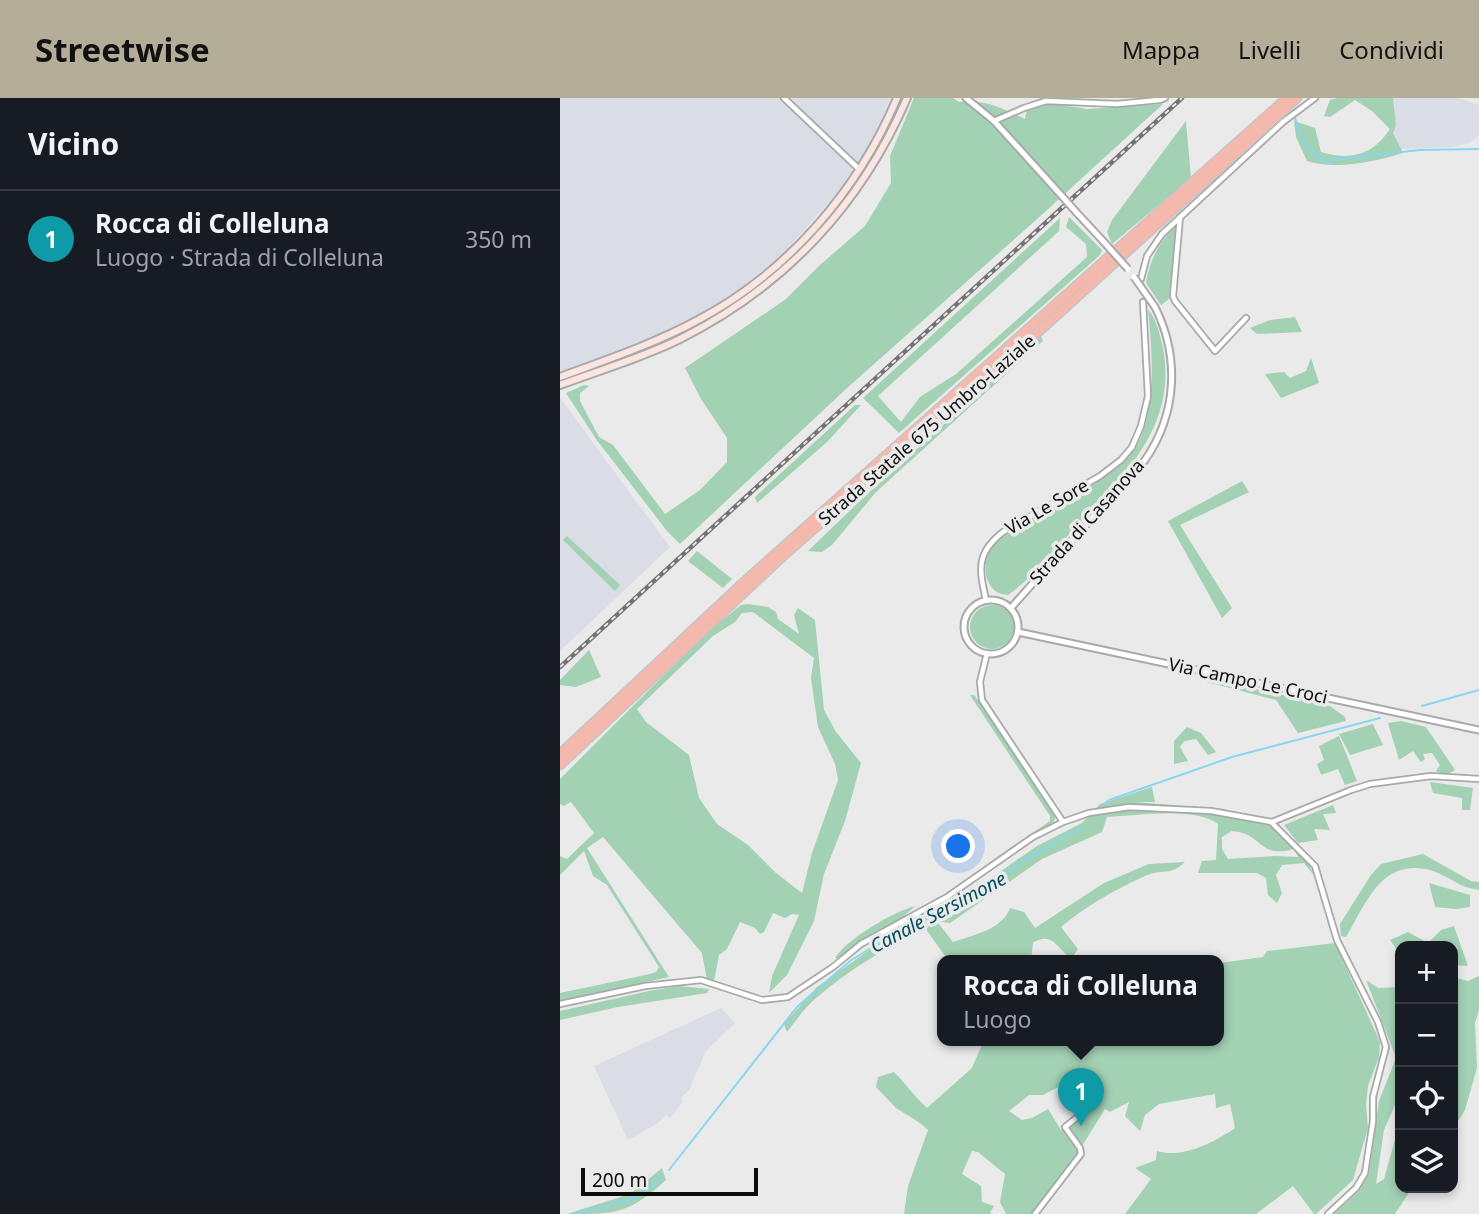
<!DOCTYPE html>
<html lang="it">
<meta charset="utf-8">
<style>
:root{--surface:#171b24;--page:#242831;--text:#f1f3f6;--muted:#9ea1a6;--line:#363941;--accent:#b4ad98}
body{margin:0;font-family:"Noto Sans",sans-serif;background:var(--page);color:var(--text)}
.controls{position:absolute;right:21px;bottom:21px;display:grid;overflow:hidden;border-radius:14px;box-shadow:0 4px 10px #0003}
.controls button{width:63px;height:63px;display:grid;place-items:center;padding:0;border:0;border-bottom:2px solid var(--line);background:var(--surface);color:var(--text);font:35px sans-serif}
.scale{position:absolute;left:21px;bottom:18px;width:177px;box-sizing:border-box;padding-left:7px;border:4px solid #0c0c0c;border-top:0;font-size:19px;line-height:24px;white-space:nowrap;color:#0c0c0c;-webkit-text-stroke:5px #eaeaeb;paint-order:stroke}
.you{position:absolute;left:399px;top:749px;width:24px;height:24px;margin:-18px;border:5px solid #fff;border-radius:50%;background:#1a73e8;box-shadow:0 0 0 10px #1a73e833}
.badge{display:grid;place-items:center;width:46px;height:46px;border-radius:50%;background:var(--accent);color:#fff;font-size:23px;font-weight:700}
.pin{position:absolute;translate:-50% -58px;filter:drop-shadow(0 2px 4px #0008)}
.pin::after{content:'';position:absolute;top:37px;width:24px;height:21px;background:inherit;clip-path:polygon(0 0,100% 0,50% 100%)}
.popup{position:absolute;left:377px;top:857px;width:287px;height:91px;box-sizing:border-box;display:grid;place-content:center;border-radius:14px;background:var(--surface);filter:drop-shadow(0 2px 5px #0005);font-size:23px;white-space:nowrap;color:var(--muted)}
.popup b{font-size:26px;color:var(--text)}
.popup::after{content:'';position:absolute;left:50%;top:100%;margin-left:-14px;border:14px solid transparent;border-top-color:var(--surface)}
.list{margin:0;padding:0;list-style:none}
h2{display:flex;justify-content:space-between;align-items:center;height:91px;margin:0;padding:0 28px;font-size:30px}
h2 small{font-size:23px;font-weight:400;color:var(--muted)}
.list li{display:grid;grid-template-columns:46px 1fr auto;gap:21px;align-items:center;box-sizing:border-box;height:98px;padding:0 28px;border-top:2px solid var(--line)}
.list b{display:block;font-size:26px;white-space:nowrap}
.list p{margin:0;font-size:23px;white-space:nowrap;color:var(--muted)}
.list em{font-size:23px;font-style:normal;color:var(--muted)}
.icon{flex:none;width:38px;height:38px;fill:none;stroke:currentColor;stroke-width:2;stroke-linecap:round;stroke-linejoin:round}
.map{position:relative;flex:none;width:919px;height:1116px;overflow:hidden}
header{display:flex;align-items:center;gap:42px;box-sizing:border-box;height:98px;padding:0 35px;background:var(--accent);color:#111}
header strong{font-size:33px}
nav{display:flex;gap:38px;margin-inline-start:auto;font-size:24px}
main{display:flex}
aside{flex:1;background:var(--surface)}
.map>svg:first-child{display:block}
.built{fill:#dadde5}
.green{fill:#a3d1b4;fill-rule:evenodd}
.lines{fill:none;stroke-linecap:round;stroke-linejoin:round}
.stream{stroke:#89d6f1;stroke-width:2}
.minor-casing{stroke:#a9a9aa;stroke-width:8}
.tertiary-casing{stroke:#a9a9aa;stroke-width:9}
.secondary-casing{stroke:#a9a9aa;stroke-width:10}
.trunk-casing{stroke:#c5c5c5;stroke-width:11}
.minor{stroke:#fff;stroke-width:4.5}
.tertiary{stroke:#fff;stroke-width:5}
.secondary{stroke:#fbe5e0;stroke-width:6}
.trunk{stroke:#f4b8ac;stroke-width:8}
.rail-casing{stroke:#737374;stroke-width:4.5}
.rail{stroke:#eaeaeb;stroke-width:2;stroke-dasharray:5;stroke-linecap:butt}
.tertiary-bridge-casing{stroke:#a9a9aa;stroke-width:9;stroke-linecap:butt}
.tertiary-bridge{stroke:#fff;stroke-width:5}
.labels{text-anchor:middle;stroke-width:7;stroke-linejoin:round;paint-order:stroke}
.street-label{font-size:18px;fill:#0c0c0c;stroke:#eaeaeb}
.water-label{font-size:19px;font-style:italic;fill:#064b5e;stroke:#eaeaeb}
</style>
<header>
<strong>Streetwise</strong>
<nav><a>Mappa</a><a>Livelli</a><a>Condividi</a></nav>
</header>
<main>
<aside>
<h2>Vicino<small></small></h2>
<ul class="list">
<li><span class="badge" style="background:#0f9aa8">1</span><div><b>Rocca di Colleluna</b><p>Luogo · Strada di Colleluna</p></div><em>350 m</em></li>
</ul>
</aside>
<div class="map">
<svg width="919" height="1116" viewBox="0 0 919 1116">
<rect width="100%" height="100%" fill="#eaeaeb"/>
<!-- built -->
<g class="built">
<polygon points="0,0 331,0 307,52 275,97 223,156 165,203 77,247 0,275"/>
<polygon points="833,0 899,0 919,7 919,38 909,45 893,49 840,51 833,35 836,27"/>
<polygon points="0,300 110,449 0,553"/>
<polygon points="161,910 175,925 146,953 129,992 121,1000 122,1005 110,1020 106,1017 98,1025 68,1042 34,968"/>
</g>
<!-- green -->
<g class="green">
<path d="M354 0H393L399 4C421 0 446 11 465 21L468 5 481 0H508L501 7 527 11 603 6 486 113 286 291 120 446 107 433 36 341 6 295 24 287 29 288 20 295V303L39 339 53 347 105 416 140 392 167 364V340L141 301 125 270 226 201 260 167 305 128 331 85 330 58Z"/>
<path d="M777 0H833L836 27 833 35 843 55C814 64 776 72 747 63L736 39 734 23 755 30 761 54C791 63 813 57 830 31L812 13 795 2 770 19 764 18 770 2Z"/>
<polygon points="626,23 631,80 552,146 547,134 552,122"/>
<polygon points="509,119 542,152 540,157 339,335 303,300 500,120 499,133 318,298 341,324 360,299 396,276 527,159 526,146 506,129"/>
<path d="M614 129 616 133 609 201 601 207 586 185C589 164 599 144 614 129Z"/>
<path d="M588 211C597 222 600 237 603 250 618 330 561 381 512 433 492 455 472 480 448 497 437 496 433 493 428 483 424 474 425 460 430 452 439 440 455 431 468 424 499 406 554 380 574 352 598 317 592 251 588 211Z"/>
<polygon points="735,219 742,234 697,236 690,230 710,222"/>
<polygon points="481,238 483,243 316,394 272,447 262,454 248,453 305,398"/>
<polygon points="751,260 759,285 721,300 705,276 724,274 730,280 746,273"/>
<polygon points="295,307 301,307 267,344 197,405 195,399"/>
<polygon points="682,383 689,394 620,427 672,510 662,520 608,423"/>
<polygon points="7,438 60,487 55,493 3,442"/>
<polygon points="137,453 172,481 163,490 128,463"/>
<path d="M188 506 208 509 216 514 218 521 239 536 234 517 238 510 255 522 264 612 276 634 301 665 285 723 264 776 254 823 227 877 209 895 212 878 239 817 232 816 225 820 213 815 204 834 200 836 195 830 180 824 167 851 159 857 154 883 147 882 142 855 43 739 27 750 109 879 0 903V895L90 876 96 874 99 869 47 787 33 778 24 753 0 777V758L7 761 34 735 11 704 4 708 0 706V681L146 535 181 507ZM193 514 254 560 251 580 258 629 275 666 278 682 252 755 242 795 216 775 188 747 157 726 139 700 129 657 86 624 77 611 153 538 175 524 182 515Z"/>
<circle cx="432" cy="529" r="22"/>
<polygon points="29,552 41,579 16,589 0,587 0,582"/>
<polygon points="650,580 770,608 785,619 786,623 738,635 716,602 647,584"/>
<polygon points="410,597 414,597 422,607 496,717 493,726 444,754 490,723 490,718"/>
<polygon points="841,623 866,629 895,672 886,677 876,673 880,667 872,655 863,656 865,661 861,664 853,653 839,662 828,625"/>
<polygon points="813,626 823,647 790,657 779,636"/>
<polygon points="627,629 641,635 656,654 648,657 636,641 624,643 620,649 628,663 614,666 614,643"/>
<polygon points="779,638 797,683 785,687 778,671 761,677 757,666 764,662 759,648"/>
<polygon points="870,684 913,690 910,712 902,712 902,700 873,695"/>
<path d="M592 689 595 704H574L665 711 671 719 711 728 747 764 756 780 744 765 722 767 716 777 722 795 717 805 708 797 706 780 697 775H638L642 763 656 762 658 726C634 708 576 718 547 719L542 734 482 761 390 825 382 824 376 813 425 784 477 748 522 725 540 706ZM672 733C703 735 698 761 734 751L738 759 714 758 668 761 662 751V739Z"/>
<polygon points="773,707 776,715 763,716 770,732 754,731 758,742 738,745 724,727"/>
<path d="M863 756 911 783 919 784V792C900 790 890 779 873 773 822 758 807 804 786 839L781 838 780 826 811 777 821 766Z"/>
<path d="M625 764C609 779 602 770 585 778 556 791 526 808 501 829L518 851 511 861C497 849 491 833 473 845L471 862H388L365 830C326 850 288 872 255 901 244 910 236 923 227 934L224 926 257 889 315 848 369 817 379 826 393 844C413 837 442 832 450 810L464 814 475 830 544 785 589 766Z"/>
<polygon points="869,785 910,797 910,809 896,811 875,809"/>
<path d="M355 808C335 829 302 841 279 860H275C288 840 333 814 355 808Z"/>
<polygon points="894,828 908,868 895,867 893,864 893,848 840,848 840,856 830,842 848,834 868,845 881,832"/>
<path d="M775 845 820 944 819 959 808 988 806 1007 808 1030 793 1082 756 1116H754L733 1088 696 1116H565L591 1081 575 1070 596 1062 597 1053C622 1061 655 1044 675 1030L670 1006 656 1010 655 996 599 1006 585 1017 580 1033 565 1018 569 1004 550 1014 545 1011 517 1056 472 1116H446L440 1104 445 1076 418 1054 412 1053 402 1076 421 1088 422 1104 434 1108 430 1115 432 1116H344L348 1088 368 1032 360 1025 336 1010 316 989 318 979 334 974C346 986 354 998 367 1010L412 970 424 942H659V865L703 859 707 853ZM523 976 533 1001 532 1008 509 1029 501 1032 488 1011 472 1020 462 1022 449 1013 469 997H483Z"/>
<polygon points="919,878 919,912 915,925 917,970 905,1012 893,1031 893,879 908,883"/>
<path d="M806 882 818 890 840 889V1090H852L835 1116H774L799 1093 809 1075 819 1003 836 960ZM837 1002 840 1024 824 1081 816 1086 824 1032Z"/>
<polygon points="119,888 149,891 147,895 58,909 0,922 0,913 89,893"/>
<path d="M102 1070 106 1082C68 1116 57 1116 7 1116L70 1096Z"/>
</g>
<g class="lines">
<!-- stream -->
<g class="stream">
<path d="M735 20C739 35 750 58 766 63L859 52 919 51"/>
<polyline points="862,608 919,592"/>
<polyline points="544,706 549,702 672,659 820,620"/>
<polyline points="109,1072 237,909 290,863 354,823 382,813 412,800 466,761 523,729"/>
<polyline points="17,1116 70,1102 82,1096 102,1079"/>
</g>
<!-- minor casing -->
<g class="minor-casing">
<g id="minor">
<polyline points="224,0 299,71"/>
<polyline points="434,23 464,10 486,3 557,6 600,2 605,0"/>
<polyline points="620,119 613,198 615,203 655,253 686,220"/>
<polyline points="581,181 587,158 602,136 723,24 755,0"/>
<path d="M426 502C419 471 416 455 443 434L540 378 561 362 572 349 581 328 588 298 583 204"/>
<polyline points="427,555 420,584 422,602 503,724"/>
<polyline points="712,725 755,768 777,842 818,924 826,949 813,999 813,1023 805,1075 796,1090 768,1116"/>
<polyline points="0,906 85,888 141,882 202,902 228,899 273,869 301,846 387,799 473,739 503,724 529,715 569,709 651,713 712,724 791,692 810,686 871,678 919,681"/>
<polyline points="475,1116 521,1056 520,1050 505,1029 525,1013 529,1006 527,996"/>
</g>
</g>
<!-- tertiary casing -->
<g class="tertiary-casing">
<g id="tertiary">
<polyline points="406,0 434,23 501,97"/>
<polyline points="517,115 543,143"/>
<circle cx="431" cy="529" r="27"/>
<path d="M451 510C478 479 506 449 534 418 551 400 570 382 585 362 617 316 620 259 595 209"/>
<polyline points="458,534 919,632"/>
</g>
</g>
<!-- secondary casing -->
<g class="secondary-casing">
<g id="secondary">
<path d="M0 279C46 262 94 246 138 222 227 175 298 93 337 0"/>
<path d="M0 287C40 272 82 260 120 241 224 189 301 107 347 0"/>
</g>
</g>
<!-- trunk casing -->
<g class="trunk-casing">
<g id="trunk">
<polyline points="0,656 184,484 727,0"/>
<polyline points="0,667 223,458 477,235 737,0"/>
</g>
</g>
<!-- minor -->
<use href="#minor" class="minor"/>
<!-- tertiary -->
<use href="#tertiary" class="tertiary"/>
<!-- secondary -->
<use href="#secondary" class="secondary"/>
<!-- trunk -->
<use href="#trunk" class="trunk"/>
<!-- rail casing -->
<g class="rail-casing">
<polyline id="rail" points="0,569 622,0"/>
</g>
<!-- rail -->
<use href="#rail" class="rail"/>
<!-- tertiary-bridge casing -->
<g class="tertiary-bridge-casing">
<g id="tertiary-bridge">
<polyline points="501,97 517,115"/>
<polyline points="543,143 568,171"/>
<polyline points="574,179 595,209"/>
</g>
</g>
<!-- tertiary-bridge -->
<use href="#tertiary-bridge" class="tertiary-bridge"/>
</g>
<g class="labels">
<!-- street labels -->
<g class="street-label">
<text transform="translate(367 332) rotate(-41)" y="6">Strada Statale 675 Umbro-Laziale</text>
<text transform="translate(487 409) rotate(-30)" y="6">Via Le Sore</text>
<text transform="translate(527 424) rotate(-48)" y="6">Strada di Casanova</text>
<text transform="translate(688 583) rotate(12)" y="6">Via Campo Le Croci</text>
</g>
<!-- water labels -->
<g class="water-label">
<text transform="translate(378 814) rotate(-28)" y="7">Canale Sersimone</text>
</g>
</g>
</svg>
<div class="controls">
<button>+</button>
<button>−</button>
<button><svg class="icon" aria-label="locate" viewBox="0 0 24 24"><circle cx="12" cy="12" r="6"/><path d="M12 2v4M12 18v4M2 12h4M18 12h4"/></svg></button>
<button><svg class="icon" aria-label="layers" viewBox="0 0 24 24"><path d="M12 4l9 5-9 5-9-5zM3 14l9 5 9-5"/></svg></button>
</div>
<div class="scale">200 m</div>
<div class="you"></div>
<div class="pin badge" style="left:521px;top:1028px;background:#0f9aa8">1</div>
<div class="popup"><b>Rocca di Colleluna</b>Luogo</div>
</div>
</main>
